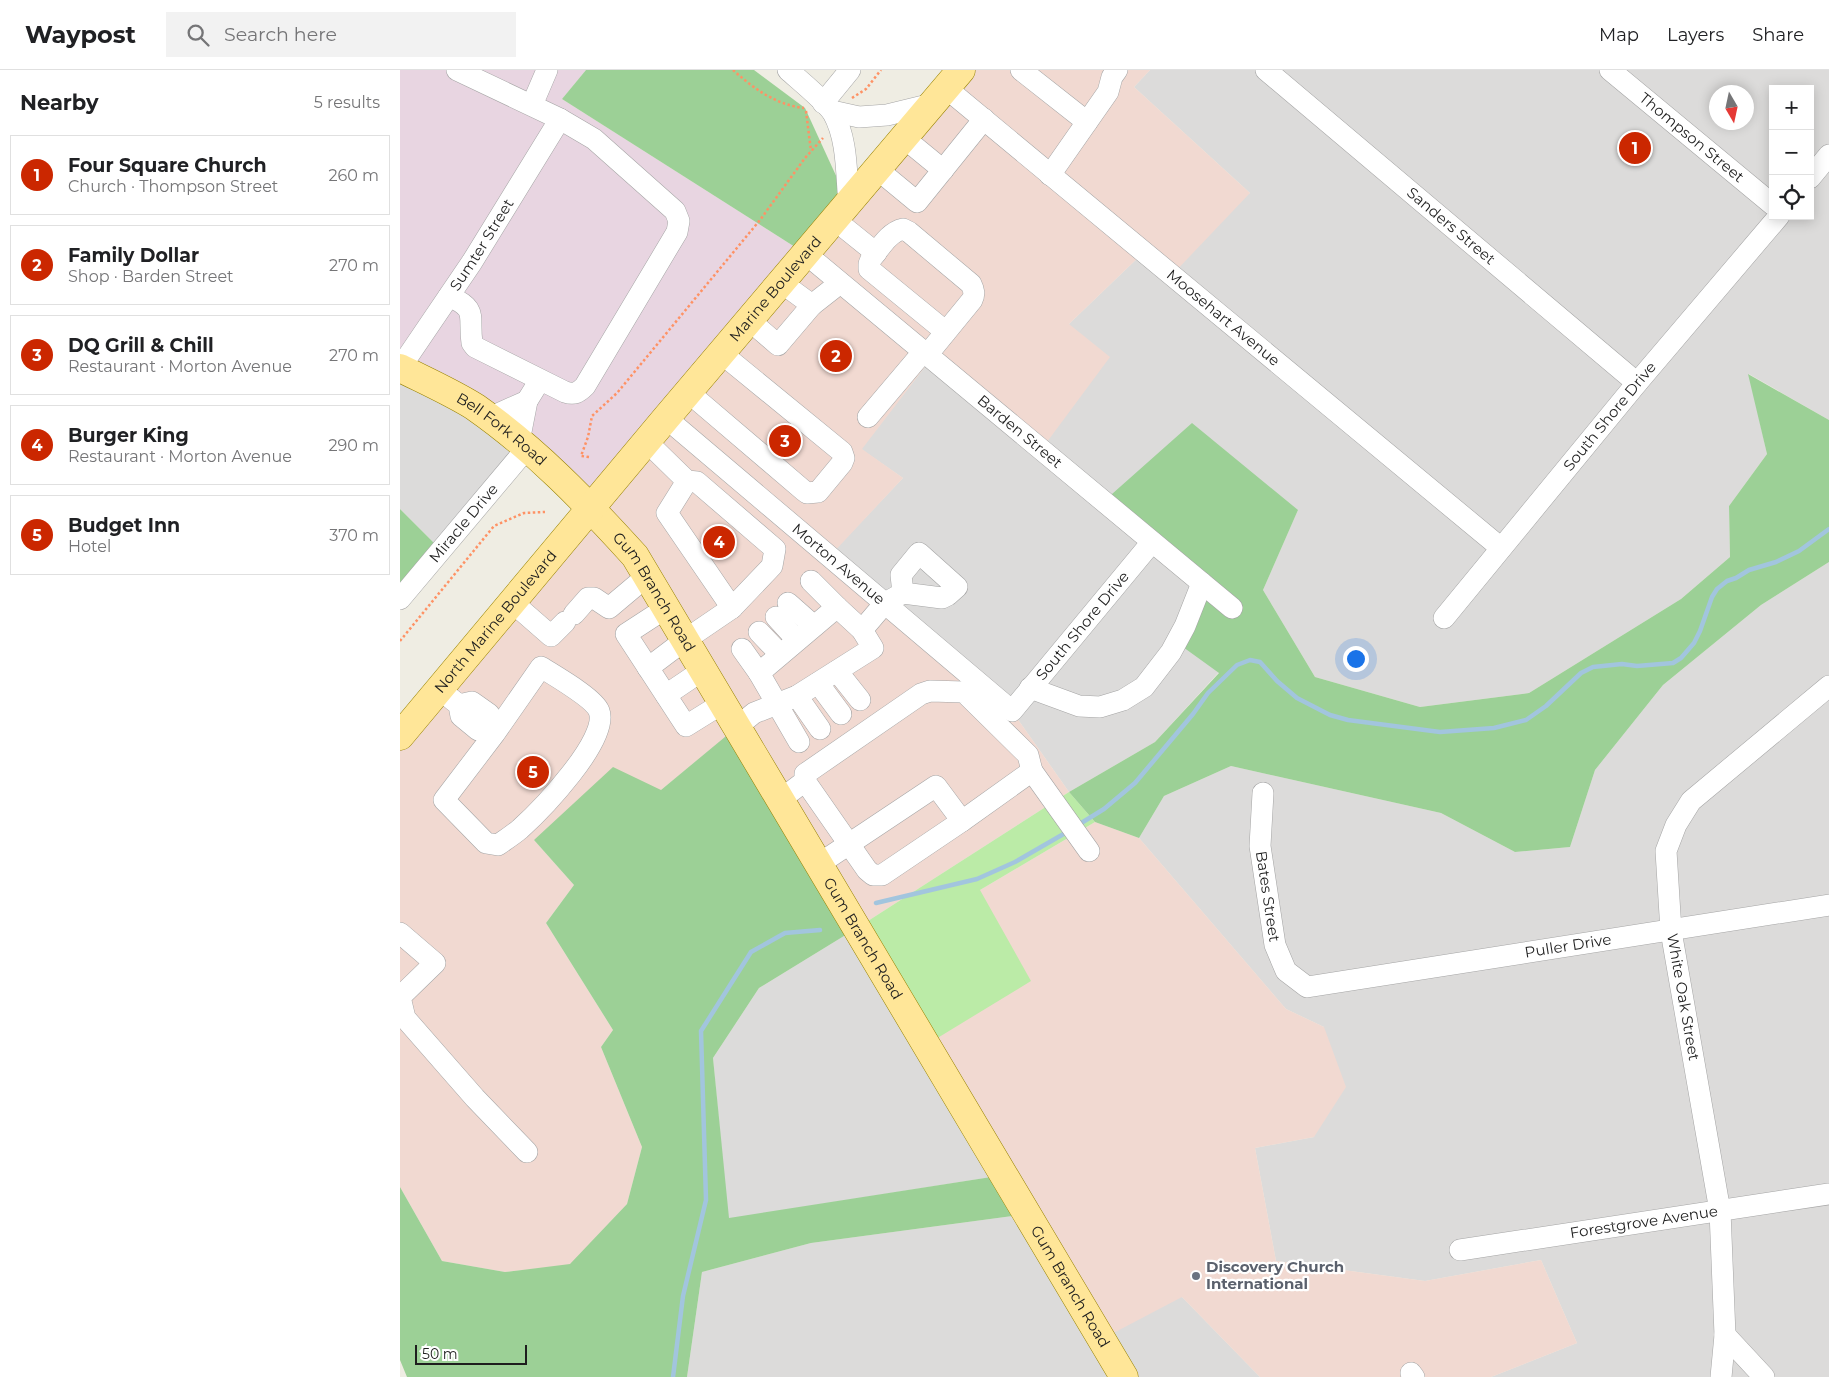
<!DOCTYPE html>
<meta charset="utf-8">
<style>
:root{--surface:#fff;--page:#f2f2f2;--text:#202124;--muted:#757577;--line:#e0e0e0;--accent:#cb2700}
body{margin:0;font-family:Montserrat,sans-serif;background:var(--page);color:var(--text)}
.controls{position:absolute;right:15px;top:15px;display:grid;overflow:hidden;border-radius:0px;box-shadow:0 2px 12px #0003}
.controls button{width:45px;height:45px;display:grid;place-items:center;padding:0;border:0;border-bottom:1px solid var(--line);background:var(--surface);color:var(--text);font:25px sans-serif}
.compass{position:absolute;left:1309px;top:15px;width:45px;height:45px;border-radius:50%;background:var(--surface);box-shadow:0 2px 12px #0003;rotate:171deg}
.scale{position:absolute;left:15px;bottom:12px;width:112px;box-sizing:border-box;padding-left:5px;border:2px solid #1e1e1e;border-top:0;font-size:14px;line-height:18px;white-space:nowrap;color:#1e1e1e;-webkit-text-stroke:4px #fff;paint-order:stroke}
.you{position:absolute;left:955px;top:588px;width:18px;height:18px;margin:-12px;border:4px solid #fff;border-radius:50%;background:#1a73e8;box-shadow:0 0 0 8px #1a73e833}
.badge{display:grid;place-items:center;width:32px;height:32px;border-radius:50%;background:var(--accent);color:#fff;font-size:16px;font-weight:700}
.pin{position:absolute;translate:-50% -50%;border:2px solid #fff;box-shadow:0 1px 5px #0006}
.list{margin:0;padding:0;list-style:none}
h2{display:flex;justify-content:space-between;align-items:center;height:65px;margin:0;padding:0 20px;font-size:21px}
h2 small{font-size:16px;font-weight:400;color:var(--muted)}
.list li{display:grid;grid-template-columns:32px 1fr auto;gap:15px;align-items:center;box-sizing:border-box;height:80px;margin:0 10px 10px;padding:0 10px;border:1px solid var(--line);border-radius:0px}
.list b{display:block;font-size:19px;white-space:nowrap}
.list p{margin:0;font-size:16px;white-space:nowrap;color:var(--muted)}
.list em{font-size:16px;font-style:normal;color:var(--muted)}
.icon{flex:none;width:28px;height:28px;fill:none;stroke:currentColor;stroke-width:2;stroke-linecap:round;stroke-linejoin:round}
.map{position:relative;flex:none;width:1429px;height:1307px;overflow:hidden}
header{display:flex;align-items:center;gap:30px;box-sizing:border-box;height:70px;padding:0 25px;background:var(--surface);border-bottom:1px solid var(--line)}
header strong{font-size:24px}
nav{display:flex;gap:28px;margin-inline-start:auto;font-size:18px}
.search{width:350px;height:45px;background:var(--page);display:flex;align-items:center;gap:12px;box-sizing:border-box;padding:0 18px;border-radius:0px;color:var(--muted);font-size:19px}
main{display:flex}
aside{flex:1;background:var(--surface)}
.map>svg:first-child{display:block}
.residential{fill:#dcdbda;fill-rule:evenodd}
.commercial{fill:#f1d9d1}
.industrial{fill:#e8d5e1}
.grass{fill:#bbeba7}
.forest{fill:#9cd096}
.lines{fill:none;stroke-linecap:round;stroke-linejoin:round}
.stream{stroke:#a2c5de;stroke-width:4.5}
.minor-casing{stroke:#a5a5a5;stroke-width:22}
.major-casing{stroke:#978200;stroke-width:29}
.path{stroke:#fe9265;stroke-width:2.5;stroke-dasharray:2.5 2.5;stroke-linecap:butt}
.minor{stroke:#fff;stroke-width:21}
.major{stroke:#ffe698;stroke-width:28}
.worship-dot{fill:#6b7280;stroke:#fff;stroke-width:2}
.labels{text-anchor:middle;stroke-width:4.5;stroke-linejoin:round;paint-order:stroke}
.street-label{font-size:15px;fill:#1e1e1e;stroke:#fff}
.worship-label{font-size:15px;font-weight:bold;fill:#5b616d;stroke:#fff;text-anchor:start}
</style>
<header>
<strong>Waypost</strong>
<div class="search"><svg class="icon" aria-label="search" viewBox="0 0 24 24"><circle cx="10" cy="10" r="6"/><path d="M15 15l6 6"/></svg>Search here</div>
<nav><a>Map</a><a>Layers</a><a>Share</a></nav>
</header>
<main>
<aside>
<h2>Nearby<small>5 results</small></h2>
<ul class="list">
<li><span class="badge">1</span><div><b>Four Square Church</b><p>Church · Thompson Street</p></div><em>260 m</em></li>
<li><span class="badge">2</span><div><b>Family Dollar</b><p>Shop · Barden Street</p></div><em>270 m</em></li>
<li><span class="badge">3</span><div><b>DQ Grill &amp; Chill</b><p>Restaurant · Morton Avenue</p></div><em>270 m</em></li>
<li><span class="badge">4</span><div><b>Burger King</b><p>Restaurant · Morton Avenue</p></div><em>290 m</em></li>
<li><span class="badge">5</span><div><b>Budget Inn</b><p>Hotel</p></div><em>370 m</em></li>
</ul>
</aside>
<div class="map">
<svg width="1429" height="1307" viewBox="0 0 1429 1307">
<rect width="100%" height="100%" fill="#efede3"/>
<!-- residential -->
<g class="residential">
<path d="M750 0H1429V350L1349 304 1367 384 1329 436 1330 487 1281 529 1129 623 1020 637 915 607 863 520 898 440 802 513 819 602 755 672 669 722 612 641 429 486 503 408 461 379 531 289 669 254 744 182 850 123 734 17ZM1373 19H1410V146H1373ZM1316 22H1346V52H1316Z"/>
<polygon points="0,298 127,378 41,480 0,439"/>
<polygon points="1429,492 1429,1307 1091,1307 1177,1273 1141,1190 1025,1211 876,1191 855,1078 914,1067 924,957 886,939 739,768 764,726 831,696 1041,743 1115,782 1170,777 1195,700 1263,615 1361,535"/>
<polygon points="457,858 604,1105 328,1149 313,988 359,918"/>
<polygon points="627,1144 782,1227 860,1307 287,1307 302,1202 411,1173"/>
</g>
<!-- commercial -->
<g class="commercial">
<polygon points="561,0 750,0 734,17 850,123 772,205 744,182 669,254 710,287 641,380 531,289 462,379 503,408 430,486 612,641 669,722 457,858 337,658 261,720 134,770 174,815 146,853 213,960 201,977 242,1077 227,1134 170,1195 105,1202 42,1191 0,1117 0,666"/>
<polygon points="695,752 739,768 886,939 924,957 946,1017 914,1067 855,1078 876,1191 1025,1211 1141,1190 1177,1273 1091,1307 860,1307 782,1227 702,1269 526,975 580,820"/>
</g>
<!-- industrial -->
<polygon class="industrial" points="0,0 186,0 162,29 406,184 191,438 0,298"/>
<!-- grass -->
<polygon class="grass" points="669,722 695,752 580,820 631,911 526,975 457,858"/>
<!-- forest -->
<g class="forest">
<polygon points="186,0 354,0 405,38 449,134 406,184 162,29"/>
<polygon points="1348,304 1429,350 1429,492 1361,535 1263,615 1195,700 1170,777 1115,782 1041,743 831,696 764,726 739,768 695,752 669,722 755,672 819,603 776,572 807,518 703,432 792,353 898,440 863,520 915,607 1020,637 1129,623 1281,529 1330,487 1329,436 1367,384"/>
<polygon points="0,439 41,480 0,529"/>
<polygon points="337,657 457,858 359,918 313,988 329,1148 604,1105 627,1144 411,1173 302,1202 287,1307 7,1307 0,1290 0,1117 42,1191 105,1202 170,1194 227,1134 242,1077 201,977 213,960 146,853 174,815 134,770 213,697 261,720"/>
</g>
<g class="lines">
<!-- stream -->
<g class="stream">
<polyline points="678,755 704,739 735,713 793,644 808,623 837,595 850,590 860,592 877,611 897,628 930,645 948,650 1040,662 1094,658 1126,650 1146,636 1181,603 1193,597 1222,594 1237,596 1273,593 1281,588 1294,573 1300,561 1312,527 1317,519 1327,511 1336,508 1349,500 1376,492 1399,481 1429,459"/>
<polyline points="476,833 577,809 615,792 667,762"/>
<polyline points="273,1307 283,1226 306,1130 301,961 351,882 385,863 420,860"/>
</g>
<!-- minor casing -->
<g class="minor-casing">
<g id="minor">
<path d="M388 0C399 10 426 32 433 43 448 70 446 104 449 134"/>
<polyline points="621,0 687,52"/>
<path id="s1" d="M866 0 1237 313"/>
<path id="s2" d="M1210 0 1373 135"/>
<path id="s3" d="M546 18 1101 478"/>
<polyline points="423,33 450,0"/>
<polyline points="132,35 147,0"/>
<polyline points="432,41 459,47 487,45 532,34"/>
<polyline points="504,68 543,100"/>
<polyline points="477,99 517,132 584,49"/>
<polyline points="650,105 708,22 712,7 717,0"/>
<polyline points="1410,108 1429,85"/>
<polyline points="435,150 476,183"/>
<path id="s4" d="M406 184 832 538"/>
<path d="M49 226C79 240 68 245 72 273L75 277 165 322C174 325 178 323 185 316L277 162 279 151 275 141 194 69 160 49 57 0"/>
<polyline points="412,235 440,213"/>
<polyline points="349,250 378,275 412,235 382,213"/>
<path d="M527 285 572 230C575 224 574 220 571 214L509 162 503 159C489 162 480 178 471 189L469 194V199L546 262"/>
<path id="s5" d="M0 298 72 192 160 49"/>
<polyline points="288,322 403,420 407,423 418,422 442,393 444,388 442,382 321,283"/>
<polyline points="468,347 523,282"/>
<polyline points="89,348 127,331"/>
<path id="s6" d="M266 348 612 641 752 472"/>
<polyline points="246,371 287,411 297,412 375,479 372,496 332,538 267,443 287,411"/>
<polyline points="119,372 127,331 140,310"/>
<polyline points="411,511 437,537"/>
<path id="s7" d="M0 529 127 378"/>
<polyline points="112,532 151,566 165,552"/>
<polyline points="388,533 414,556"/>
<polyline points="266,538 226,564 286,656 323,633"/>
<polyline points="174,544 188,528 194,528 209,538 247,506"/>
<polyline points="376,547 397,570"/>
<path id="s8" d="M1044 548 1237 313 1379 146"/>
<polyline points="462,560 485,533 503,523 542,528 548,525 557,517 519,483 501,505 503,523"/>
<polyline points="359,562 380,584"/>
<polyline points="342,579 359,603"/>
<polyline points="248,598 285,570 332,538"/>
<polyline points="437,601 460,630"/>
<polyline points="418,613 441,644"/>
<polyline points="630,618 679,636 700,637 723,630 744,617 771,582 785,556 802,513"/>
<polyline points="39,619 59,635 61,646 78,660 88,657"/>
<polyline points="266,625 303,600"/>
<polyline points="397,626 420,659"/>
<polyline points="59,635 72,632 89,644 88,657"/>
<path d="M88 657 95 663 44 730 86 773 98 775C105 770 113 765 120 759 140 741 210 669 199 641 194 628 155 606 141 597L95 663"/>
<polyline points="337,657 354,643 397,626 473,578 462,560 437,537 359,603 399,672"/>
<polyline points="632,701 689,781"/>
<polyline points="405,711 467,800 473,805 482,805 562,751"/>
<path id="s9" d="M863 723 860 776 875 875 886 901 907 917 1429 835"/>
<polyline points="380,730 405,711 405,704 521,624 530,621 564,622 628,685 632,701 562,751 536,716 419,794"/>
<polyline points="0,863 35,893 0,927 5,948 75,1028 127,1082"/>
<path id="s10" d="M1060 1180 1429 1124"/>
<polyline points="1325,1265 1364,1307"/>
<polyline points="1011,1303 1014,1307"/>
<polyline points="1321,1307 1325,1265 1320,1141 1271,861 1266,781 1276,755 1291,731 1429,616"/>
</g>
</g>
<!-- major casing -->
<g class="major-casing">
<g id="major">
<path id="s11" d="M0 298C24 310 53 323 75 337 135 379 186 432 235 486L724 1307"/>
<path id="s12" d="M0 666 266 348 561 0"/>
</g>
</g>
<!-- path -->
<g class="path">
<path d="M333 0C353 18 376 35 404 38"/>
<polyline points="452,28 466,19 481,0"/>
<polyline points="406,41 411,81"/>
<polyline points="189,387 181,386 188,367 192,346 217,323 360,150 405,88 423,68"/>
<polyline points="0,571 94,456 124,443 145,442"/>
</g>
<!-- minor -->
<use href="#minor" class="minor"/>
<!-- major -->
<use href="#major" class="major"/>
</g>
<!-- markers -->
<circle class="worship-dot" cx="796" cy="1206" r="5"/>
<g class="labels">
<!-- street labels -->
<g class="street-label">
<text dy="5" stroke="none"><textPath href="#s2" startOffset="106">Thompson Street</textPath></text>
<text dy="5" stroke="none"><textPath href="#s1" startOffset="242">Sanders Street</textPath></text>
<text dy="5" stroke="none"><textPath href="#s5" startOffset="148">Sumter Street</textPath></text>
<text dy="5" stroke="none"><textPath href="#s12" startOffset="584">Marine Boulevard</textPath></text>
<text dy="5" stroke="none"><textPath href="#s3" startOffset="360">Moosehart Avenue</textPath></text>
<text dy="5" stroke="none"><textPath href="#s8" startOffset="261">South Shore Drive</textPath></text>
<text dy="5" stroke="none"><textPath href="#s11" startOffset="119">Bell Fork Road</textPath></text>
<text dy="5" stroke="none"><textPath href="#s4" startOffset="278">Barden Street</textPath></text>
<text dy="5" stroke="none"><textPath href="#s7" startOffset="99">Miracle Drive</textPath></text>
<text dy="5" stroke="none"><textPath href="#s6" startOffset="226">Morton Avenue</textPath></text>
<text dy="5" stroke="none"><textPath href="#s11" startOffset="344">Gum Branch Road</textPath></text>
<text dy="5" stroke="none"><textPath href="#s12" startOffset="149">North Marine Boulevard</textPath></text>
<text dy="5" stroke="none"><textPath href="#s6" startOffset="564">South Shore Drive</textPath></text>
<text dy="5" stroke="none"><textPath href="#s9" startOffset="104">Bates Street</textPath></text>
<text dy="5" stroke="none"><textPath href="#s11" startOffset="749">Gum Branch Road</textPath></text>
<text dy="5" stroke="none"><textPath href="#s9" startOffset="472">Puller Drive</textPath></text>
<text transform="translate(1283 927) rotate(80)" y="5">White Oak Street</text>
<text dy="5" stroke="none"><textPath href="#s10" startOffset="186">Forestgrove Avenue</textPath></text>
<text dy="5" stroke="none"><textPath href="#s11" startOffset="1154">Gum Branch Road</textPath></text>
</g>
<!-- worship labels -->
<g class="worship-label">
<text x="806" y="1202">Discovery Church<tspan x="806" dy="17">International</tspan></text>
</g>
</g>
</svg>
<div class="controls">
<button>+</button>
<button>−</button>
<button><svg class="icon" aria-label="locate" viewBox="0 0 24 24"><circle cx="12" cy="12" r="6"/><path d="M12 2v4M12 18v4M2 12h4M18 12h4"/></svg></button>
</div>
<svg class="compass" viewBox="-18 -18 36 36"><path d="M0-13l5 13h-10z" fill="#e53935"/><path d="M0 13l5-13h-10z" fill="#757577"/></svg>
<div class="scale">50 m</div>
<div class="you"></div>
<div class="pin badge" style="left:1235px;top:78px">1</div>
<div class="pin badge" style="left:436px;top:286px">2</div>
<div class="pin badge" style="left:385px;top:371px">3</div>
<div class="pin badge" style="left:319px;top:472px">4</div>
<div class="pin badge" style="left:133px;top:702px">5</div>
</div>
</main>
